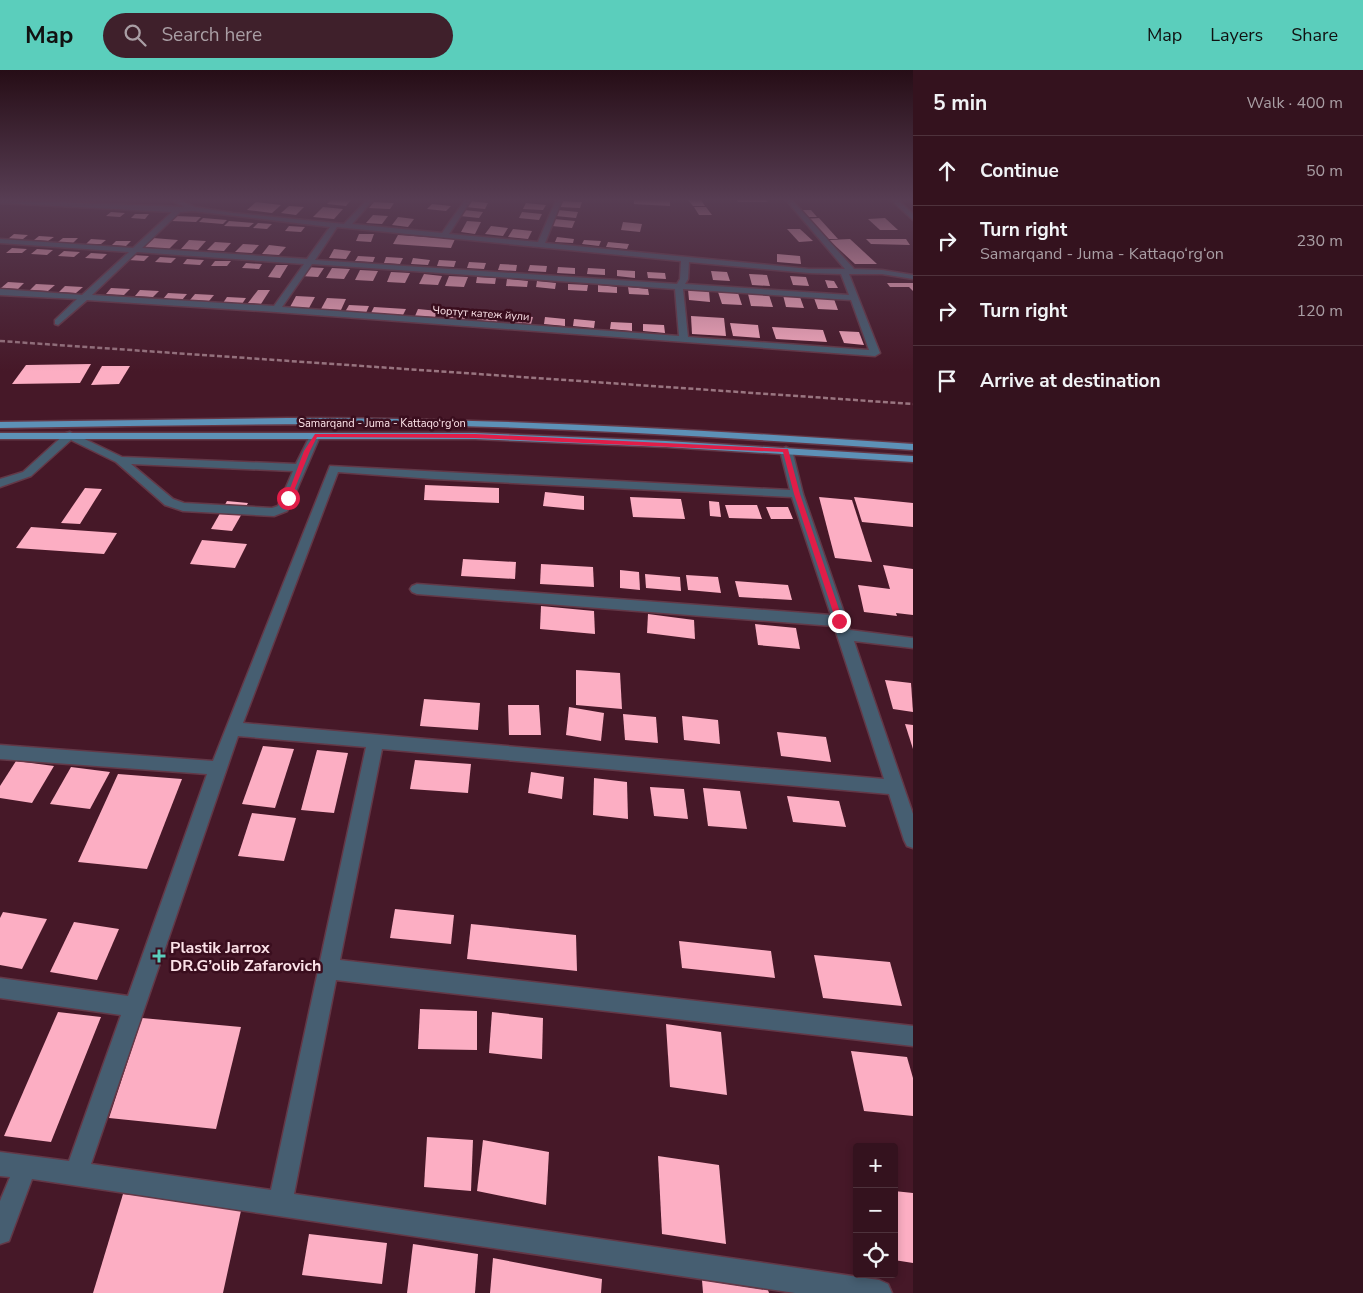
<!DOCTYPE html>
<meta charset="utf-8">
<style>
:root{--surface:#34121e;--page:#3f202b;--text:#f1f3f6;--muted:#a99ea4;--line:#4e323c;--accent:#5bcebc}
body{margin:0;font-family:"Nunito Sans",sans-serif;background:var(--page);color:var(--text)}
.controls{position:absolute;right:15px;bottom:15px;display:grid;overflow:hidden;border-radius:5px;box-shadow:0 2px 8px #0003}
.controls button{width:45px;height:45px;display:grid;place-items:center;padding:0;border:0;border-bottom:1px solid var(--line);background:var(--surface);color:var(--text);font:25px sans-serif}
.stop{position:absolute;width:15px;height:15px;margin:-11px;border:4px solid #e11d48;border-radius:50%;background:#fff}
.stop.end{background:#e11d48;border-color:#fff;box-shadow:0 1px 5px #0008}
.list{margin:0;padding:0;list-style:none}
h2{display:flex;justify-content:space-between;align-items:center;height:65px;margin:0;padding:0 20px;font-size:21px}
h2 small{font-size:16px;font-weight:400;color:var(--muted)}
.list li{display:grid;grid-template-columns:32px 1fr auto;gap:15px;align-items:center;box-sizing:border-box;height:70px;padding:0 20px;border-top:1px solid var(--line)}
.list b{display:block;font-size:19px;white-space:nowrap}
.list p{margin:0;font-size:16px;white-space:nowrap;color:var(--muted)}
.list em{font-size:16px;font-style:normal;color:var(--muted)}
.icon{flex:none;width:28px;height:28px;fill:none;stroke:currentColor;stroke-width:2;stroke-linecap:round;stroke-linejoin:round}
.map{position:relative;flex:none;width:913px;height:1223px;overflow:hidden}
header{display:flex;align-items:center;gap:30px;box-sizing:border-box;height:70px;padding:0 25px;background:var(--accent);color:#111}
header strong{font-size:24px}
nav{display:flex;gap:28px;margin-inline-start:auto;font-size:18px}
.search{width:350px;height:45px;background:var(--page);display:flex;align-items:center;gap:12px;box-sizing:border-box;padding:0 18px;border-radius:28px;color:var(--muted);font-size:19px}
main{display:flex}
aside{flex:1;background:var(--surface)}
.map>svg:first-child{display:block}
.building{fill:#fcaec3}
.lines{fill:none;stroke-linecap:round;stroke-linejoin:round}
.minor-casing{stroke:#633847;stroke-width:3}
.major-casing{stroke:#633847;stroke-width:3}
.minor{fill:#465e71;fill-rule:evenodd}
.major{fill:#5d91b7;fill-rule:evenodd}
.rail{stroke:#997580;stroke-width:2.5;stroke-dasharray:5 2.5;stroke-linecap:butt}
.route{fill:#e11d48}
.poi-dot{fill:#5bcebc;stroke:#3a0e1e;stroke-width:2}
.labels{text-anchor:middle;stroke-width:5;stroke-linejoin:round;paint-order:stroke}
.far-street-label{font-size:11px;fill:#fce2e8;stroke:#3a0e1e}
.near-poi-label{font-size:16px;font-weight:bold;fill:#fce2e8;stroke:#3a0e1e;text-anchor:start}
</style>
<header>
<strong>Map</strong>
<div class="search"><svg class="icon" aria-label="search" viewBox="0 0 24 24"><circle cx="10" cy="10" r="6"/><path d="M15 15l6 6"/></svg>Search here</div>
<nav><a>Map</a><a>Layers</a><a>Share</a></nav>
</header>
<main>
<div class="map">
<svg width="913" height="1223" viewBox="0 0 913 1223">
<rect width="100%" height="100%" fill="#461828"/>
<!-- building -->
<g class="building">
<polygon points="331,130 351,130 346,136 327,134"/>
<polygon points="634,130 670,130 670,136 634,134"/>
<polygon points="688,130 701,130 705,136 693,136"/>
<polygon points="737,130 766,130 768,132 738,132"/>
<polygon points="470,131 488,133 485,139 466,137"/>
<polygon points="562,131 582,132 580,138 560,137"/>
<polygon points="256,132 281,135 272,143 247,140"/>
<polygon points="374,132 394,133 390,139 369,138"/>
<polygon points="526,133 546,135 543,140 523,139"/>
<polygon points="432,134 451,136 446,141 427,139"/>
<polygon points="289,136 304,137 296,145 281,143"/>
<polygon points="323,137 343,139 334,149 313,147"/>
<polygon points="694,137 706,137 712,145 699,145"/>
<polygon points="464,140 483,142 479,148 460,146"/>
<polygon points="558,140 578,142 576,148 556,146"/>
<polygon points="797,140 811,140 817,147 802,147"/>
<polygon points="111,142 125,143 120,147 106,146"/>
<polygon points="522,142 542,144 539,150 519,148"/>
<polygon points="135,144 149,144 145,149 131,148"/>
<polygon points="373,145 388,146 382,154 366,153"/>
<polygon points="176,146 201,147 196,152 171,151"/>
<polygon points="398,147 414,149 408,157 392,155"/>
<polygon points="203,148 227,150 223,154 199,152"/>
<polygon points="819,148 838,169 821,169 803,149"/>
<polygon points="885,148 898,160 880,160 868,149"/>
<polygon points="554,149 575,151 572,158 552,156"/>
<polygon points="229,151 254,153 249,157 224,156"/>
<polygon points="467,151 481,152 475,164 461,162"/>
<polygon points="623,152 642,154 640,162 621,160"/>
<polygon points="258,153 272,154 267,159 253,158"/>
<polygon points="289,156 305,157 301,162 285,161"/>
<polygon points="491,156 508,158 503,166 485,164"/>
<polygon points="513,159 532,161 528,169 508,167"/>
<polygon points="787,159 800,159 813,171 799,172"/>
<polygon points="14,164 28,165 23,169 8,169"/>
<polygon points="359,164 374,164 371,172 356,171"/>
<polygon points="398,165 455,169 451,178 393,174"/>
<polygon points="39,166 54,167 48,171 34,170"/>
<polygon points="557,167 574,169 573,173 555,172"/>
<polygon points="63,168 78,168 73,173 58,172"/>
<polygon points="153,168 178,170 169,179 143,177"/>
<polygon points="91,169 106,170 101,174 86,174"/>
<polygon points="850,169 877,194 855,194 829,170"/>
<polygon points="866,169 906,169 910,175 871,174"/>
<polygon points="189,170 206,171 198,180 181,179"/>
<polygon points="584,170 601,171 599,176 582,174"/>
<polygon points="116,171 131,171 126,176 112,175"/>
<polygon points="215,172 231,173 224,181 207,180"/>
<polygon points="608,172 629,174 627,179 606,177"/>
<polygon points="243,174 259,175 252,183 235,182"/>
<polygon points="269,175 286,177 279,185 262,184"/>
<polygon points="12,178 27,179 22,183 6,183"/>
<polygon points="37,179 53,180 47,185 31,184"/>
<polygon points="334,179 351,181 346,189 329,188"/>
<polygon points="64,181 80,182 74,187 58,186"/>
<polygon points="91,183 107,184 102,189 85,188"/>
<polygon points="777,184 800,186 801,194 777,192"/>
<polygon points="133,185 149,186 144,191 128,190"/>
<polygon points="358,186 375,187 373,192 355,191"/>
<polygon points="160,187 176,188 171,193 155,192"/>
<polygon points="386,187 403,188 400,194 384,193"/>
<polygon points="413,188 430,190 428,195 411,194"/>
<polygon points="187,189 204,190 200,195 183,194"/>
<polygon points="439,190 456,191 454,197 437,196"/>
<polygon points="215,191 231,191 227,196 211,196"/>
<polygon points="469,192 486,193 484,199 467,198"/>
<polygon points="246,193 262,194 259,199 242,198"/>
<polygon points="500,194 517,195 516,201 498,200"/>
<polygon points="276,195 288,195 280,208 268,207"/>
<polygon points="530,195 547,196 546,202 528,201"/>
<polygon points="306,197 324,198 318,207 300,206"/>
<polygon points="558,197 575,198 575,204 557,203"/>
<polygon points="332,198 350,199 344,209 326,208"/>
<polygon points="588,198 605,199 605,205 587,204"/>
<polygon points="360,200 378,201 373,211 355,210"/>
<polygon points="617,200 635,201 635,208 617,206"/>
<polygon points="711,201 727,202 730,211 713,210"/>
<polygon points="391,202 410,203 405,213 387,212"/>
<polygon points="647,202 665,203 666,209 648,208"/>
<polygon points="424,204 442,206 438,215 419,214"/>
<polygon points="749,204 767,205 770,216 752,215"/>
<polygon points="449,206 468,207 464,217 445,216"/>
<polygon points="790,206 806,207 809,216 793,215"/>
<polygon points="477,207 496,208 495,214 476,213"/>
<polygon points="507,209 528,211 527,217 506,216"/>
<polygon points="825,210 834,211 838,218 828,218"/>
<polygon points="537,211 556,213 555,219 536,217"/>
<polygon points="8,212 24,213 18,219 1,218"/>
<polygon points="887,213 913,213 913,221 909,217 890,217"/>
<polygon points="36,214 55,215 48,221 30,220"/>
<polygon points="568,214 588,215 587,221 568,220"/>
<polygon points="598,215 617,217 617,223 598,222"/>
<polygon points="65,216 83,217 76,223 59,222"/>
<polygon points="628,217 648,219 649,225 629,224"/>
<polygon points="111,218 130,219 124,225 106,224"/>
<polygon points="688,219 709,221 710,232 689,230"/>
<polygon points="140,220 159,221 153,227 135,226"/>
<polygon points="258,220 270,220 261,234 248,233"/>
<polygon points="718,222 738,223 742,235 722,234"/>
<polygon points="168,223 187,224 182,230 163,229"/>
<polygon points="195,224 214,225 209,231 190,230"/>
<polygon points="748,224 769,225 773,237 751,236"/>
<polygon points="783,225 800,227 804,238 786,237"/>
<polygon points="296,226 315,227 309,238 290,237"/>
<polygon points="227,227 246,228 242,234 223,233"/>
<polygon points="327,228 346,229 341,240 321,239"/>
<polygon points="814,228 834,229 838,240 818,239"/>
<polygon points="349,235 369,236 366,243 345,242"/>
<polygon points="374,237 406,239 403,245 371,243"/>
<polygon points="418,239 438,241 435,247 415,246"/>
<polygon points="447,241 467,242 465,249 445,248"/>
<polygon points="479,244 499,245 497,252 477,250"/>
<polygon points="512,245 533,247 531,254 511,252"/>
<polygon points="691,246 724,248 726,266 692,264"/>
<polygon points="545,247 565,249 565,256 544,254"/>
<polygon points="574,249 595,251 594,258 573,256"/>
<polygon points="611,252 632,253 632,261 610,259"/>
<polygon points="730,253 758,255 760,268 733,266"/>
<polygon points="643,254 664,255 665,263 643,261"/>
<polygon points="772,257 823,260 827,272 776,269"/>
<polygon points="839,261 859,262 864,275 844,273"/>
<polygon points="91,294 80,313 12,314 26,295"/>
<polygon points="102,296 130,296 119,314 91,315"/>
<polygon points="425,415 499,418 499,433 424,430"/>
<polygon points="85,418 102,419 80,454 61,453"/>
<polygon points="545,422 584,426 584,440 543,436"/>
<polygon points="630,427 681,429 685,449 633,447"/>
<polygon points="819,427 852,430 872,492 835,488"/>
<polygon points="854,427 913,433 913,457 862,452"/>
<polygon points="227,431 248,433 232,461 211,459"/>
<polygon points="709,431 719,432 721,447 710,446"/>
<polygon points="725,435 757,435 762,449 729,448"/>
<polygon points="766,437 788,437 793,449 771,449"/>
<polygon points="31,457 117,463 104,484 16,478"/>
<polygon points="202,470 247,474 235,498 190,494"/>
<polygon points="463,489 516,492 515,509 461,506"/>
<polygon points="541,494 593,497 594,517 540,514"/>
<polygon points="883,495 913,499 913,545 896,543 897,546 864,542 858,515 890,519"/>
<polygon points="620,500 639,502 640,520 620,518"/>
<polygon points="645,504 680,507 681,521 646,518"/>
<polygon points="686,505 718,507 721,523 688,520"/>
<polygon points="735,511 788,515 792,530 739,527"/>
<polygon points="541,536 594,541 595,564 540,559"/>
<polygon points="648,544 694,550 695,569 647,563"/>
<polygon points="755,554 796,558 800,579 758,575"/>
<polygon points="576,600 620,603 622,639 576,635"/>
<polygon points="885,610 911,613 913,642 893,639"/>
<polygon points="424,629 480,633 478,660 420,656"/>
<polygon points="508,635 539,635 541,665 509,665"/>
<polygon points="569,637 604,643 601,671 566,665"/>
<polygon points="623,644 656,647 658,673 625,670"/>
<polygon points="682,646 718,650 720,674 684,670"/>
<polygon points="905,654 913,655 913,679"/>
<polygon points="777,662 826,667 831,692 781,686"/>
<polygon points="263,676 294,679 275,738 242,734"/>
<polygon points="317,680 348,683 334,743 301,740"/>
<polygon points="415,690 471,694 468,723 410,719"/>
<polygon points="16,691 54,696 32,733 0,728 0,716"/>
<polygon points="71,697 110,702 90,739 50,734"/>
<polygon points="531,702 564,707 562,729 528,723"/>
<polygon points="118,704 182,709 147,799 78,792"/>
<polygon points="594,708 627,712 628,749 593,745"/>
<polygon points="650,717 684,719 688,749 654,746"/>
<polygon points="703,718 740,721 747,759 708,756"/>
<polygon points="787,726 839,731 846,757 793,752"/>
<polygon points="252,743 296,748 284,791 238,786"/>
<polygon points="395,839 454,845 451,874 390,868"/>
<polygon points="3,842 47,849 22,899 0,895 0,848"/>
<polygon points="74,852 119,859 97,910 50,902"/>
<polygon points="471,854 576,865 577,901 467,889"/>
<polygon points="679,871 771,881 775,908 682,898"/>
<polygon points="814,885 890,892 902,936 823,928"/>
<polygon points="420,939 477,941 477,980 418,979"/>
<polygon points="58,942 101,947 51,1072 4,1066"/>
<polygon points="492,942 543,948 542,989 489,983"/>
<polygon points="142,948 241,957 216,1059 109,1048"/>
<polygon points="666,954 721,962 727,1025 670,1017"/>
<polygon points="851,981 907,987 913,1008 913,1046 864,1041"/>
<polygon points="427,1067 473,1070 471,1121 424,1117"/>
<polygon points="483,1070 549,1082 546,1135 477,1121"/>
<polygon points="658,1086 719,1095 726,1174 662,1164"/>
<polygon points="894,1121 913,1123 913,1193 894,1190"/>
<polygon points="123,1124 242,1136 223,1223 93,1223"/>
<polygon points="309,1164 387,1173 382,1214 302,1205"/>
<polygon points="413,1174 478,1184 475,1223 407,1223"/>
<polygon points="493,1188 602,1209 601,1223 490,1223"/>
<polygon points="702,1210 768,1220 769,1223 703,1223"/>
</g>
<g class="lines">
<!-- minor casing -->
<g class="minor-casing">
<g id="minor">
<path d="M0 130 184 137 171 130H179L195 137 233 143 344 154 367 130H373L352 154 442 163 465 130H471L449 164 538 172 556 130H562L545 173 809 199H845L786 130H792L854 199 882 200 913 205V209L882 204H849L880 283 875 286 276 242 87 230 58 255 55 254V250L77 229 0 225V219L82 225 129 182 0 173V169L133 178 172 142 0 133ZM193 141 330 157 307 189 142 178 180 142ZM337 157 681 191 680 209 677 214 315 190ZM137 182 304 194 274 236 92 225ZM689 192 809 203 841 204 849 225 685 214 688 209ZM312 194 675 219 679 266 282 237ZM683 219 851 230 869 280 688 267Z"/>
<polygon points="891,130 898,130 913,144 913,150"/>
<path d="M70 362 122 387 296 394 311 364H319L320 366 289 438 287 441 274 446 183 441 165 435 116 392 71 370 31 406 0 417V409L23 402 66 363ZM131 394 293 401 278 436 272 438 184 433 173 429Z"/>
<path d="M786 377 792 380 803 424 850 560 913 568V578L854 571 913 744V778L907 776 904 770 889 724 382 679 340 890 913 956V976L336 910 294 1124 879 1210 888 1214 892 1223H795L32 1109 9 1171 0 1174V1131L10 1107 0 1106V1082L69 1091 121 945 0 928V908L128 926 207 704 0 689V675L213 691 330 396 790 420 780 380ZM338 402 434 409 792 427 831 545 417 514 412 516 410 519 412 522 417 524 834 556 884 709 243 653ZM238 666 366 677 271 1120 91 1094Z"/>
</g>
</g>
<!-- major casing -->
<g class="major-casing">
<g id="major">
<path d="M287 348C496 348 704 360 913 374V380C762 370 611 360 459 356 306 352 153 356 0 358V352Z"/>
<polygon points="0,363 475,363 666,371 913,386 913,392 666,377 475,369 0,369"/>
</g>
</g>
<!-- minor -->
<use href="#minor" class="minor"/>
<!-- major -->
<use href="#major" class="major"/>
<!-- rail -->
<polyline class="rail" points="0,271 913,334"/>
</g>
<!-- sky -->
<linearGradient id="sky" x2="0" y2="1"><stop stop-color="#260d16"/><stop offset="0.43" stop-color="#573d53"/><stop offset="1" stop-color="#573d53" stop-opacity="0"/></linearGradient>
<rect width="913" height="301" fill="url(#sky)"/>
<!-- route -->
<polygon class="route" points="315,364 475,364 788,379 800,424 843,551 839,554 836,551 794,424 783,382 475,368 317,367 310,381 291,428 286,429 304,381"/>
<!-- markers -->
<path class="poi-dot" d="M156.5 878.5h5v5h5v5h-5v5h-5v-5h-5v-5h5z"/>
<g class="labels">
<!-- far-street labels -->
<g class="far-street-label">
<text transform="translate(481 243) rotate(4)" y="4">Чортут катеж йули</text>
<text x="382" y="357">Samarqand - Juma - Kattaqo‘rg‘on</text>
</g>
<!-- near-poi labels -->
<g class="near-poi-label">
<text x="170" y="883">Plastik Jarrox<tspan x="170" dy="18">DR.G’olib Zafarovich</tspan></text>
</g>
</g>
</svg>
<div class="controls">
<button>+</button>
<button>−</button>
<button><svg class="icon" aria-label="locate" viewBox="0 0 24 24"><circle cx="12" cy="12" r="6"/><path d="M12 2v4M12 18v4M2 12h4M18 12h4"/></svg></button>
</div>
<div class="stop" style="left:288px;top:428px"></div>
<div class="stop end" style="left:839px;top:551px"></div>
</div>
<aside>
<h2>5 min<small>Walk · 400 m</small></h2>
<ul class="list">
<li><svg class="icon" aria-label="ahead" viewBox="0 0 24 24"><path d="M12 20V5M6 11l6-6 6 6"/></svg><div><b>Continue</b></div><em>50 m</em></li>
<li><svg class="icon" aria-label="right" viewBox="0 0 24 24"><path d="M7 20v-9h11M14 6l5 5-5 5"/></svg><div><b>Turn right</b><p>Samarqand - Juma - Kattaqo‘rg‘on</p></div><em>230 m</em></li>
<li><svg class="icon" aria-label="right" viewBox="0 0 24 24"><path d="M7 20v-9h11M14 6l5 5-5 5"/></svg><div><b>Turn right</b></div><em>120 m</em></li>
<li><svg class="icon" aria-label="arrive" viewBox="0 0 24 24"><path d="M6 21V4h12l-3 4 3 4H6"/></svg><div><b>Arrive at destination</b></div></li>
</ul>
</aside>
</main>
